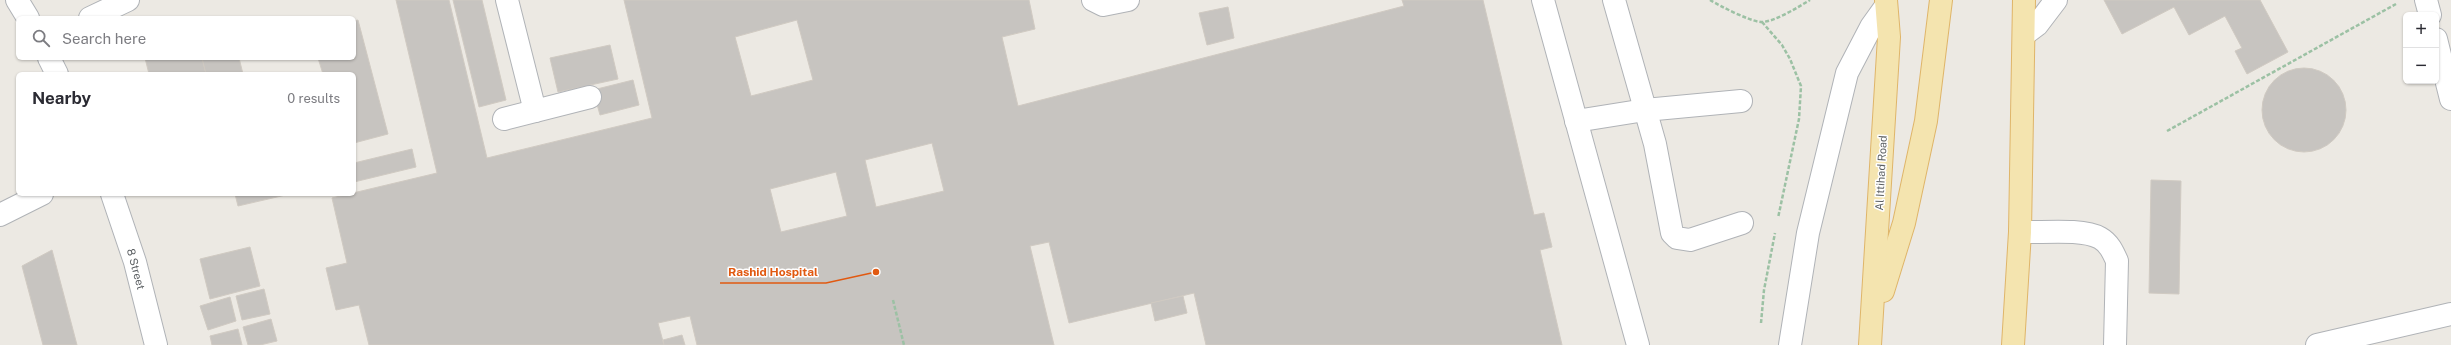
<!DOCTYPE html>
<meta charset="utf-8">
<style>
:root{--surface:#fff;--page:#f2f2f3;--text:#2b2b33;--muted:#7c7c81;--line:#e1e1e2}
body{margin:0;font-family:"Public Sans",sans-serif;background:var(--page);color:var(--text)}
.controls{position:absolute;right:12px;top:12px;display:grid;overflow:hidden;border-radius:6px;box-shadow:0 1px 3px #0004}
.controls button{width:36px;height:36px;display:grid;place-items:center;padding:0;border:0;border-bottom:1px solid var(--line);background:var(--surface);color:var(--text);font:20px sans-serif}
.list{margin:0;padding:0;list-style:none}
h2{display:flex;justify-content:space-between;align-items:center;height:52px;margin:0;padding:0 16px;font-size:17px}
h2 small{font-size:13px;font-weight:400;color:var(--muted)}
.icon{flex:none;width:22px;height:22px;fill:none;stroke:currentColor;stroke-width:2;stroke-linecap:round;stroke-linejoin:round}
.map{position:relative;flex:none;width:2451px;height:345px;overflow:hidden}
.search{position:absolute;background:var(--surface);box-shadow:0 1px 3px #0004;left:16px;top:16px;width:340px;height:44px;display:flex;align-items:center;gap:10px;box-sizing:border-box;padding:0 14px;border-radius:6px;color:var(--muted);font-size:15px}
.panel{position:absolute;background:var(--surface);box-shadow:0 1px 3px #0004;left:16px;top:72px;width:340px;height:124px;border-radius:6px}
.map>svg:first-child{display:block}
.building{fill:#c7c4c0;stroke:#d0cac2;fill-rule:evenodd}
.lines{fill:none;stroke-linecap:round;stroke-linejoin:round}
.minor-casing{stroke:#b0b3b7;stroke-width:24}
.major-casing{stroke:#dfb569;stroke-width:24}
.path{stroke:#9cc1a4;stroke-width:2.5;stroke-dasharray:4 2;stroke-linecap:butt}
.minor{stroke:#fff;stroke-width:22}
.major{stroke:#f4e4af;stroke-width:22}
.labels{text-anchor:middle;stroke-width:3;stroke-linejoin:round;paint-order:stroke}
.street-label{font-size:11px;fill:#5b5f62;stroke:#fff}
.leader{fill:none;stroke:#e15910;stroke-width:1.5}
.callout-dot{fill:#e15910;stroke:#fff;stroke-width:1.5}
.callout-label{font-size:12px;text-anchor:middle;font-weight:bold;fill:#e15910;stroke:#fff;stroke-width:3;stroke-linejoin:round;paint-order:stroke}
</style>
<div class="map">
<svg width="2451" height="345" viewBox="0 0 2451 345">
<rect width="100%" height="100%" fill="#ece9e3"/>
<!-- building -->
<g class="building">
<path d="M396 0H449L487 158 652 118 624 0H1029L1035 29 1002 37 1018 106 1404 6 1402 0H1483L1534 215 1544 213 1552 247 1540 250 1562 345H1206L1194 293 1069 323 1049 242 1030 246 1054 345H697L690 316 658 323 664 345H369L359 305 336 310 326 268 347 263 332 198 437 173ZM797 20 813 80 751 96 735 37ZM932 143 944 191 876 207 865 160ZM836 172 847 216 781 232 770 189Z"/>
<polygon points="453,0 482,0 506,100 479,107"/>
<polygon points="2104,0 2260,0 2288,52 2247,74 2235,51 2242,48 2225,16 2189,35 2174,7 2122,34"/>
<polygon points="1228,7 1234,38 1207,45 1199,13"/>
<polygon points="358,20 388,134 354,143 354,74 323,74 318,58 354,58 354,21"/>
<polygon points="610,45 618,79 558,92 550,58"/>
<polygon points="145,58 202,58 206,74 149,74"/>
<polygon points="202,58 239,58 243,74 206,74"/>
<circle cx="2304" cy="110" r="42"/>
<polygon points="633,80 639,105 600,115 593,90"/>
<polygon points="412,149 416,167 354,182 354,163"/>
<polygon points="2151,180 2181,181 2179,294 2149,293"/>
<polygon points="235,194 290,194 238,206"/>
<polygon points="250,247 260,286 210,299 200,259"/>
<polygon points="52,250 77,345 43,345 22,266"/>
<polygon points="264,289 270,314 242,320 236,296"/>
<polygon points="1183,296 1187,313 1155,321 1151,303"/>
<polygon points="230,297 236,321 208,330 200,306"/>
<polygon points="271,319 277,341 260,345 248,345 243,327"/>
<polygon points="238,329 242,345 212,345 210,336"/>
<polygon points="682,335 685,345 664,345 663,340"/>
</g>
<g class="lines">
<!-- minor casing -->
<g class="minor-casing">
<g id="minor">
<polyline points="17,0 28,18"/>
<polyline points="507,0 535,111"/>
<polyline points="1093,0 1103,5 1128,0"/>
<polyline points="1543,0 1638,345"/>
<polyline points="1614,0 1655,144 1672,233 1677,238 1690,240 1742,223"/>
<polyline points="2426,0 2430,15"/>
<polyline points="90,18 128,0"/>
<polyline points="2025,34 2037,25 2056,0"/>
<polyline points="2436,39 2451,99"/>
<polyline points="49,58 57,74"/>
<polyline points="504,119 590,97"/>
<polyline points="1576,121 1645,110 1741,101"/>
<polyline points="112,194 135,262 156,345"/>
<polyline points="0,215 42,194"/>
<path d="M2020 232C2041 233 2082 228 2100 238 2109 243 2113 252 2117 261L2115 345"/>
<polyline points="1790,345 1808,233 1847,73 1871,27 1886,6"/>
<polyline points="2317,345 2451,314"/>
</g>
</g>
<!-- major casing -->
<g class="major-casing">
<g id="major">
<polyline points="1883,291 1904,223 1926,121 1941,0"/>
<polyline points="1870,345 1889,37 1886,0"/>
<polyline points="2013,345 2020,232 2024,0"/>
</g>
</g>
<!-- path -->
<g class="path">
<path d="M1710 0C1720 6 1749 21 1761 22 1775 22 1798 7 1810 0"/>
<polyline points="1762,22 1782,45 1790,59 1801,86 1799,119 1778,218"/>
<polyline points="2167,131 2396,4"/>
<polyline points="893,300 904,345"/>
<polyline points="1761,323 1764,290 1775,233"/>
</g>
<!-- minor -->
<use href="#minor" class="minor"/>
<!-- major -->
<use href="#major" class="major"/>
</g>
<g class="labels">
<!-- street labels -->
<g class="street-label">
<text transform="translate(1881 173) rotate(-87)" y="4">Al Ittihad Road</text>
<text transform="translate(136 269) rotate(75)" y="4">8 Street</text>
</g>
</g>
<!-- callouts -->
<path class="leader" d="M876 272L826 283H720"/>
<circle class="callout-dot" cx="876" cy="272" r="4"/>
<g class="callout-label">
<text x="773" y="276">Rashid Hospital</text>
</g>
</svg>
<div class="controls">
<button>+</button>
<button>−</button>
</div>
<div class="search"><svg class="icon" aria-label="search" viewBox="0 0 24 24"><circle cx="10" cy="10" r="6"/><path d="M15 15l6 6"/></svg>Search here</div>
<section class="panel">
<h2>Nearby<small>0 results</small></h2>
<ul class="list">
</ul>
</section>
</div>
